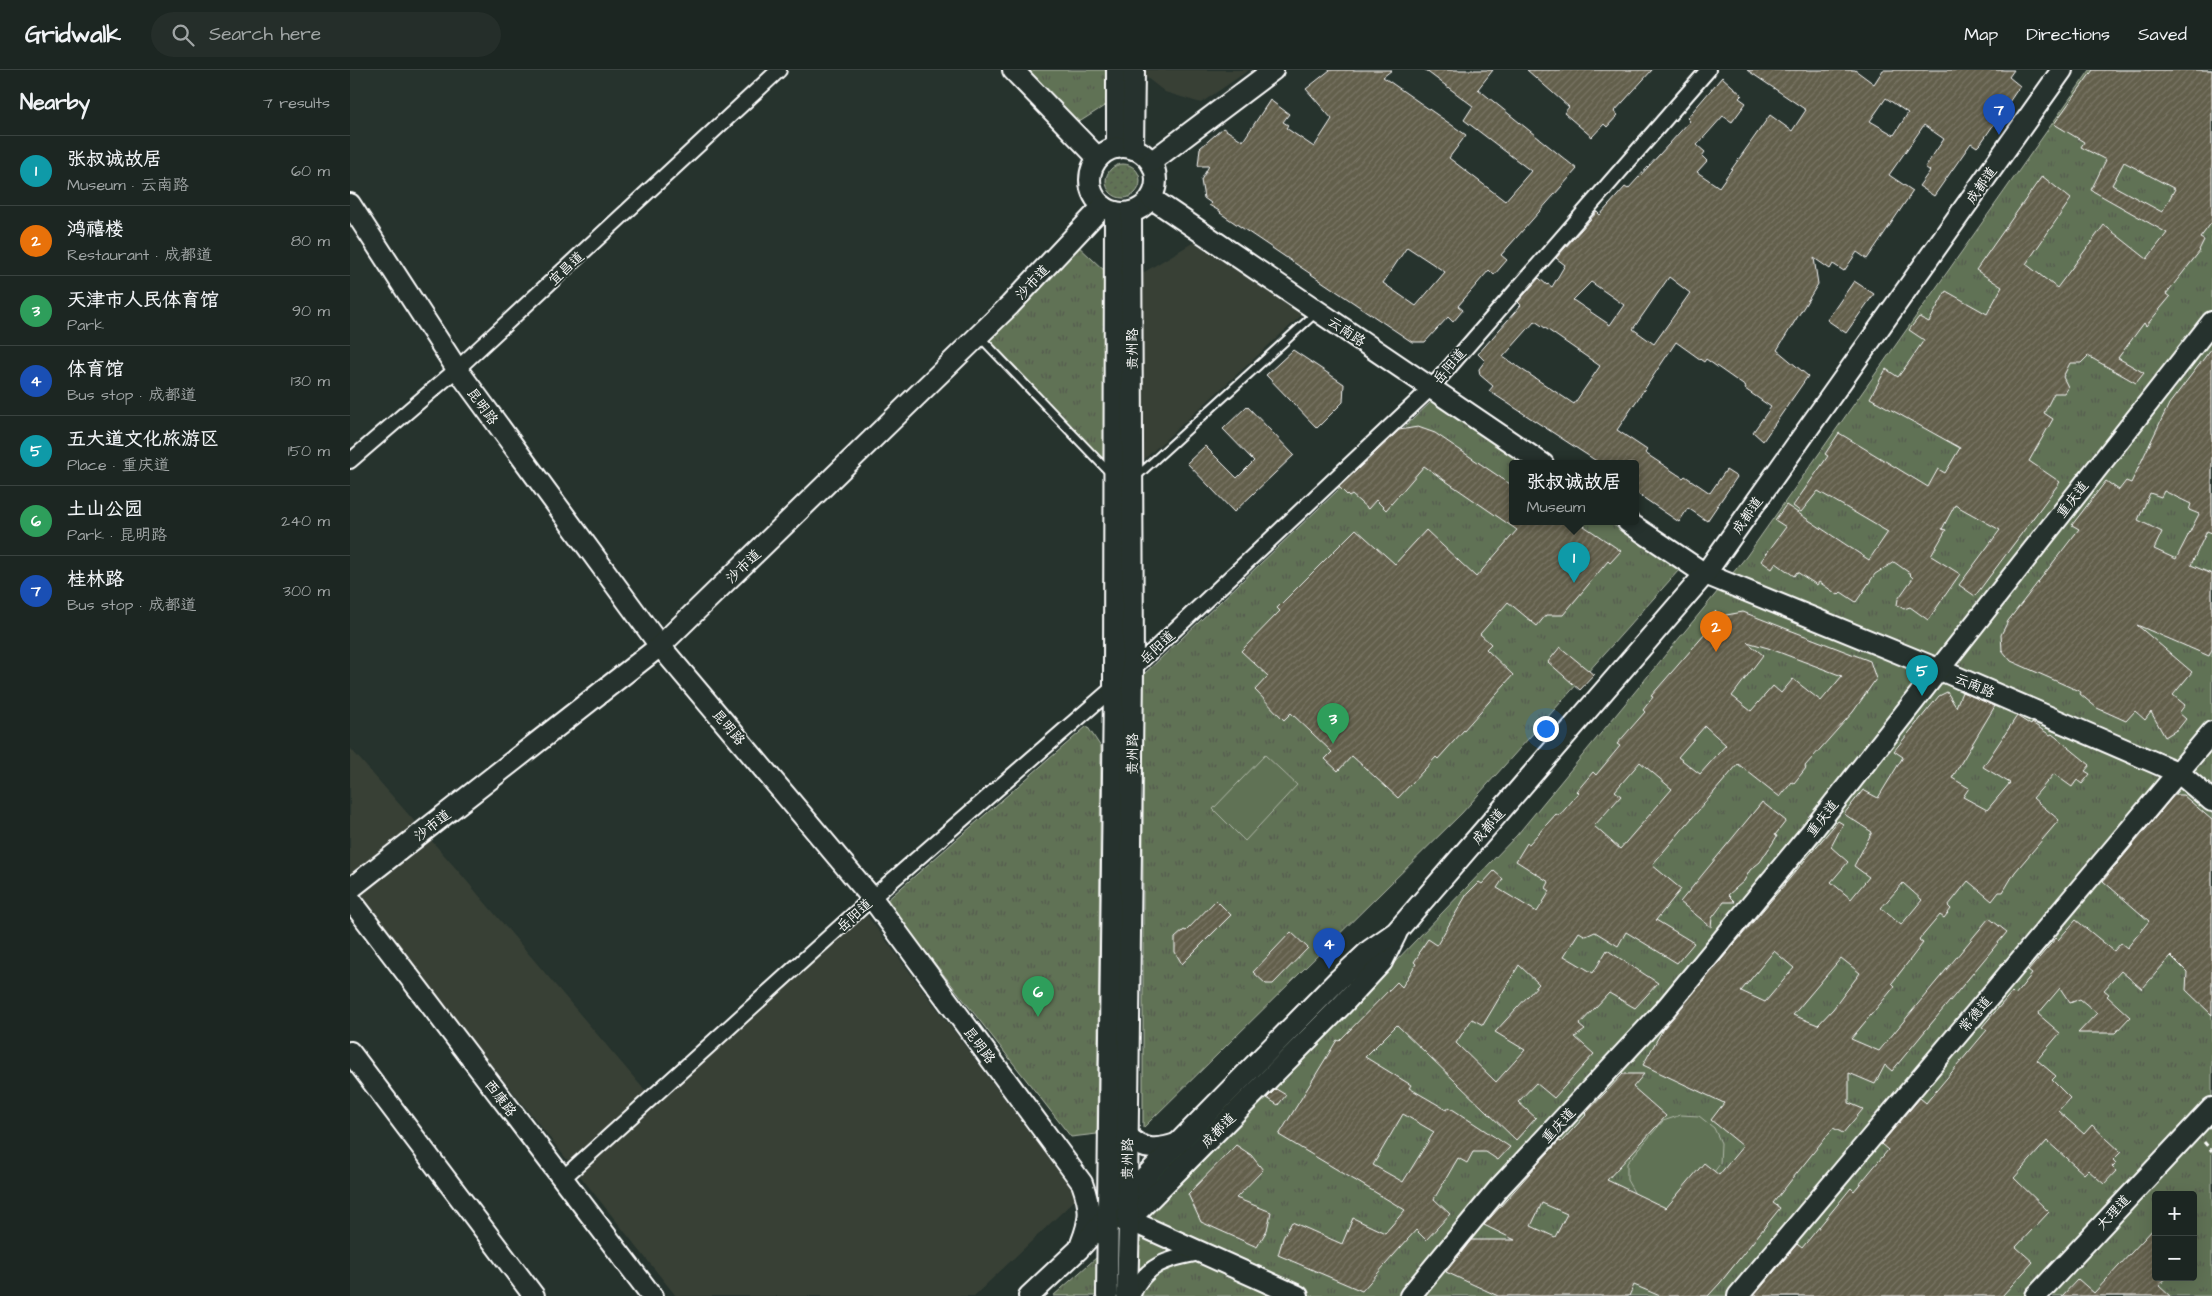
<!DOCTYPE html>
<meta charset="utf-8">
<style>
:root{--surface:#1c2622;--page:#252e2a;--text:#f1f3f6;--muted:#a0a5a5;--line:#3a4340;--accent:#ff9aa2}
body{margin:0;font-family:"Architects Daughter","LXGW WenKai TC",sans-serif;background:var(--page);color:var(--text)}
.controls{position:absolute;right:15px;bottom:15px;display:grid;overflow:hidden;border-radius:5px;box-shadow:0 5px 20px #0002}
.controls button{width:45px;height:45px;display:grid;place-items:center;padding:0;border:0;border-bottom:1px solid var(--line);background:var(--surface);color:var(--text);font:25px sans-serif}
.you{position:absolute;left:1195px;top:658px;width:18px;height:18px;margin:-12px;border:4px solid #fff;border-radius:50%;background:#1a73e8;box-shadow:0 0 0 8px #1a73e833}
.badge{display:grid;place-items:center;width:32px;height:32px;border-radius:50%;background:var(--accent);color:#fff;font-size:16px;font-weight:700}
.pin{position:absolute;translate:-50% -41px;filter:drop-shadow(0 1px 2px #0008)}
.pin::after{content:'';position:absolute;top:26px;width:18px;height:15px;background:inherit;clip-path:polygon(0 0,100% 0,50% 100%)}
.popup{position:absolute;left:1159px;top:390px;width:130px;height:65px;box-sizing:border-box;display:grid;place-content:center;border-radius:5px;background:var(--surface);filter:drop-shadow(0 1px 4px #0005);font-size:16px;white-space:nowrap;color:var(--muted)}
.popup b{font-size:19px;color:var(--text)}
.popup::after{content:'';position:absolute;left:50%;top:100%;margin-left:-10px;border:10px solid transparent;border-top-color:var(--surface)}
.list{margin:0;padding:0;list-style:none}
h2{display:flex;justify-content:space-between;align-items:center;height:65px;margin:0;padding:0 20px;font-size:21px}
h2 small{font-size:16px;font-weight:400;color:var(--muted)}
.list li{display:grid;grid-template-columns:32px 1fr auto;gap:15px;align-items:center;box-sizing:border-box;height:70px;padding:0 20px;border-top:1px solid var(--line)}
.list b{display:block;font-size:19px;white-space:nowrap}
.list p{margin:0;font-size:16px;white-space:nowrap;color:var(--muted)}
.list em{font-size:16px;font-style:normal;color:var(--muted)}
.icon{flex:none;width:28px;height:28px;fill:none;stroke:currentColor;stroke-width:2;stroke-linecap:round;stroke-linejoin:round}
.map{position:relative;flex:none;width:1862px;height:1226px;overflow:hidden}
header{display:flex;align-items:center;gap:30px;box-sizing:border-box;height:70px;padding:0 25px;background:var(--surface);border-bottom:1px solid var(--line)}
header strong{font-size:24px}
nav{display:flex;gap:28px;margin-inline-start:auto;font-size:18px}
.search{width:350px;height:45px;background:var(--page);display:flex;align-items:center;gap:12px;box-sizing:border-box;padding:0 18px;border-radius:28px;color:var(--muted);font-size:19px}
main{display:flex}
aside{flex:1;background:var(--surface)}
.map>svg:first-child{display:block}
.built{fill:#384036}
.grass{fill:url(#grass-dots);stroke:#b0b8aa}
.park{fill:url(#park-tufts);stroke:#b0b8aa;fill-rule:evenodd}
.garden{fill:#617254;stroke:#b0b8aa}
.building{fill:url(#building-hatch);stroke:#fff;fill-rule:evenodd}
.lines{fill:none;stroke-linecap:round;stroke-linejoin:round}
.lane-casing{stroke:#fff;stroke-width:11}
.street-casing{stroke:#fff;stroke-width:18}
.secondary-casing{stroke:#fff;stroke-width:24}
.path{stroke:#fff;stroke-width:3;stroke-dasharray:5 4;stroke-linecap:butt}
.lane{stroke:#26332d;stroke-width:7}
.street{stroke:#26332d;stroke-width:14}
.secondary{stroke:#26332d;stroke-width:20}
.labels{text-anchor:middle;stroke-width:4;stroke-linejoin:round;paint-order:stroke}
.street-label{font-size:14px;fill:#fff;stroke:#26332d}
</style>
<header>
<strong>Gridwalk</strong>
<div class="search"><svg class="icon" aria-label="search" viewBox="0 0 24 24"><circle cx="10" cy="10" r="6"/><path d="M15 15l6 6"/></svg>Search here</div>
<nav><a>Map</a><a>Directions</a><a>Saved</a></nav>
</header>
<main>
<aside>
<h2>Nearby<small>7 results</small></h2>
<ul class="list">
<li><span class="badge" style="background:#0f9aa8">1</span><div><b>张叔诚故居</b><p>Museum · 云南路</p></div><em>60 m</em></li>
<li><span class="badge" style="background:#e8710a">2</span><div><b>鸿禧楼</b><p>Restaurant · 成都道</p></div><em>80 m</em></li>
<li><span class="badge" style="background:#2e9e5b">3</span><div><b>天津市人民体育馆</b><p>Park</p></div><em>90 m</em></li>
<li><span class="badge" style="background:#1a4fb4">4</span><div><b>体育馆</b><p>Bus stop · 成都道</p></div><em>130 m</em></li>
<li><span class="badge" style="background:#0f9aa8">5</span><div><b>五大道文化旅游区</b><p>Place · 重庆道</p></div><em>150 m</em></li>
<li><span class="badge" style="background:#2e9e5b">6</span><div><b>土山公园</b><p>Park · 昆明路</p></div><em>240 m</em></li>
<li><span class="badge" style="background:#1a4fb4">7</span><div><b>桂林路</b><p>Bus stop · 成都道</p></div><em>300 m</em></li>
</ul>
</aside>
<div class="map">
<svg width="1862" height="1226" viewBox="0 0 1862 1226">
<defs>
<pattern id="grass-dots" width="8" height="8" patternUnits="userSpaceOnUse" patternTransform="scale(1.25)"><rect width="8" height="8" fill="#617254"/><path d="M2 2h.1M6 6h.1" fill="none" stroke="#545b4f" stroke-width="1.8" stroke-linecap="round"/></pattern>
<pattern id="park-tufts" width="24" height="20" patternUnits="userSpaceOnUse" patternTransform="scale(1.25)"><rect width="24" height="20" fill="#617254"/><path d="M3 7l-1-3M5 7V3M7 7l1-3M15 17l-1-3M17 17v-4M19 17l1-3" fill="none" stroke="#545b4f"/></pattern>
<pattern id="building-hatch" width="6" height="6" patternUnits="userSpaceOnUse" patternTransform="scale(1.25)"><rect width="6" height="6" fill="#625e4b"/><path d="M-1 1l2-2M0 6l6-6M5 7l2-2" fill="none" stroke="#7a7666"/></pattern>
</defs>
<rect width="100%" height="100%" fill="#26332d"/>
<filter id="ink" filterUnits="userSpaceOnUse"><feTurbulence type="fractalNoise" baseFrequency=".02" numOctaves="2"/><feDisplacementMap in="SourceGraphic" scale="10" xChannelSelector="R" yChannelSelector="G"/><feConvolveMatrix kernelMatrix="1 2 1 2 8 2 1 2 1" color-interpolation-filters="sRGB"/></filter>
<g filter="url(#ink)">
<!-- built -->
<g class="built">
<polygon points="792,0 899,0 851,33 815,22 792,4"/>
<polygon points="844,172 953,244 789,394 791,204"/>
<polygon points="0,678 109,802 297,1023 517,845 728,1127 624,1226 326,1226 0,818"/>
</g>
<!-- grass -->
<circle class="grass" cx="773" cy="111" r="17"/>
<!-- park -->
<g class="park">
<polygon points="673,0 761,0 762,31 723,56"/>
<path d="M1740 0H1862V1226H703L842 1103 1167 765 1396 487ZM1806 1125H1843V1207H1806Z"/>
<polygon points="725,173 758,204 762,401 636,267"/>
<polygon points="1083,330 1176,394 1163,394 1163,452 1259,452 1329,500 1112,743 793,1058 793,605"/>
<polygon points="737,656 751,677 747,1064 721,1067 536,831"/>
</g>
<!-- garden -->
<g class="garden">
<polygon points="915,685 947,715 895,771 863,739"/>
<polygon points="1331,1045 1349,1046 1364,1058 1371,1073 1370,1094 1343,1130 1330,1136 1311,1138 1285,1124 1277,1110 1277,1093 1313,1051"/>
</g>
<!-- building -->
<g class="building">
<path d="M980 0H1042L1033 7 1116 65 1099 88 1155 131 1181 101 1114 50 1123 36 1075 0H1143L1128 19 1227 99 1151 185 1157 190 1144 205 1139 200 1108 236 1113 240 1103 252 1098 247 1075 272H1062L870 143 871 142 859 135 861 133 854 128 851 110 859 96H848L850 78 873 58 893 71 920 30 939 44 933 52 938 55 936 58 964 77 982 49 956 19ZM1057 177 1095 202 1066 236 1033 213Z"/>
<polygon points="1177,0 1302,0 1264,42 1268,45 1257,57 1254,54 1242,67 1214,43 1219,37"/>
<path d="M1397 0H1505L1524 14 1533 0H1664L1659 7 1670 16 1631 73 1627 77 1621 73 1584 126 1569 116 1580 101 1575 97 1594 69 1574 55 1539 105 1563 121 1517 189 1507 182 1494 201 1483 194 1480 199 1464 188 1468 214 1427 280 1458 306 1413 371 1403 362 1421 337 1395 319 1396 317 1356 289 1354 292 1326 272 1267 360 1297 380 1295 383 1333 408 1335 406 1360 423 1376 400 1387 407 1357 451 1338 438 1329 452 1285 422V394H1251L1139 321 1143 316 1130 305 1129 299 1135 291 1128 284 1171 235 1168 232 1189 208 1197 215 1198 214 1202 217 1215 195 1206 188 1247 142 1250 145 1275 117 1278 119 1340 51 1337 48 1372 7 1392 25 1389 28 1396 33 1382 52 1373 46 1347 75 1355 82 1352 86 1357 91 1347 102 1369 117 1420 45 1442 61 1456 40ZM1536 28 1558 43 1544 65 1520 51ZM1319 207 1340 223 1304 274 1283 259ZM1241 212 1274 235 1260 255 1223 230ZM1185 251 1250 296 1224 334 1153 287Z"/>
<path d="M1743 0H1862V152L1850 168 1854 170 1849 180 1850 181 1816 224 1820 227 1796 256 1794 253 1768 288 1794 303 1786 313 1738 286 1731 293H1720L1713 307 1718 317 1714 323H1704L1694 343 1703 349 1679 391 1710 412 1625 526 1609 515 1650 460 1605 435 1592 459 1596 460 1581 486 1610 504 1578 550 1560 537 1554 539 1547 535 1548 529 1563 508 1560 505 1561 504 1544 492 1525 504 1506 532 1491 522 1488 525 1469 512 1467 515 1447 502 1444 506 1426 493 1422 499 1411 491 1436 457 1425 450 1436 435 1519 490 1538 462 1468 421 1451 442 1443 436 1478 386 1475 384 1489 363 1578 417 1588 399 1595 403 1610 378 1520 328 1536 299 1548 307 1559 292 1574 270 1559 260 1569 247 1579 252 1596 221 1637 244 1652 217 1626 200 1692 106 1721 129 1676 194 1707 218 1754 155 1797 189 1817 163 1741 120 1756 90 1731 77 1734 72 1704 54ZM1774 92 1825 119 1812 142 1762 115Z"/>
<polygon points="1504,211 1524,224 1496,263 1477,250"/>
<path d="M1862 278V463L1857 461 1841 495 1862 504V579L1859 586 1787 555 1842 602 1823 625 1835 635 1829 643 1836 649 1828 659 1815 667 1801 642 1795 650 1785 641 1776 651 1747 638 1730 624 1731 622 1661 591 1652 580 1651 565 1658 551 1729 459 1722 455 1756 411 1769 420 1776 411 1781 413 1819 334ZM1814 421 1841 434 1839 440 1849 444 1826 489 1804 479 1812 462 1788 450 1800 423 1811 427Z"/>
<polygon points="943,280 994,314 993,332 967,358 916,305"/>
<polygon points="897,336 944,385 884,442 837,393 855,376 887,408 904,391 873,359"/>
<polygon points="1068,357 1085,363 1163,416 1163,452 1228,452 1271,481 1260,493 1258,491 1213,545 1196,545 1187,556 1158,532 1130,564 1141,574 1136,579 1163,605 1088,689 1086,687 1048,728 1002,686 988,701 975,689 982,682 941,643 934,650 905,620 918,606 891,581 930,541 927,538 1006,459 1045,494 1076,460 1126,507 1167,460 1074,396 1036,440 1026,430 1018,439 1002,425 999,427 989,417 1049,360"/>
<path d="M1366 541 1371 546 1393 542 1520 591 1526 609 1503 642 1455 696 1456 698 1444 713 1442 712 1430 727 1388 694 1302 795 1331 819 1306 850 1344 873 1327 893 1276 862 1268 876 1245 862 1236 866 1229 862 1214 886 1243 903 1257 880 1308 913 1285 938 1259 923 1229 955 1235 960 1225 967 1244 984 1204 1028 1186 1013 1168 1032 1186 1048 1166 1070 1047 955 1015 987 1061 1015 1059 1018 1097 1040 1099 1037 1160 1077 1148 1090 1136 1082H1123L1117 1093 1108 1088 1084 1129 1100 1144 1076 1170 1066 1160 1012 1221 928 1185 934 1165 942 1152 992 1174 1003 1148 1035 1163 1055 1140 929 1065 987 970 989 971 1047 912 1052 917 1066 894 1064 892 1070 883 1069 882 1078 869 1087 875 1117 824 1129 812 1132 814 1144 801 1153 809 1147 818 1187 842 1200 821 1196 818 1199 812 1166 791 1177 773 1179 774 1206 744 1209 746 1229 723 1227 721 1243 702 1246 705 1270 676 1267 674 1295 642 1293 640 1303 627 1301 626 1362 556 1357 551ZM1397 572 1418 578 1492 606 1471 631 1443 609 1431 623 1423 616 1401 641 1382 626 1413 585ZM1355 656 1376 675 1350 704 1328 687ZM1290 692 1322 719 1270 779 1244 756 1271 726 1265 721ZM1169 895 1189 914 1145 962 1175 980 1146 1012 1106 973 1122 949 1133 955ZM1053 1044 1084 1062 1053 1112 1023 1095Z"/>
<polygon points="1210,577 1244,605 1230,620 1198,592"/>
<path d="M1597 622 1606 637 1612 622 1645 636 1602 708 1619 718 1613 727 1626 734 1637 740 1660 713 1633 697 1667 646 1681 655 1682 653 1700 665 1702 664 1740 695 1735 701 1740 704 1732 714 1727 710 1722 717 1704 704 1683 728 1709 750 1665 802 1653 822H1649L1642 831 1618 811 1598 836 1601 839 1594 848 1590 845 1569 870 1573 873 1542 913 1545 916 1501 969 1529 981 1639 848 1657 862 1542 1001 1535 995 1525 1014 1499 1003V1033L1513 1039 1493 1063 1483 1058 1423 1133 1430 1138 1370 1213 1358 1226H1310L1284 1215 1279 1226H1148L1096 1202 1121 1170H1165L1134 1155 1187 1095 1209 1071 1211 1072 1236 1045 1235 1044 1273 1004H1294L1283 1017 1316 1046 1257 1110 1316 1138 1354 1093 1369 1105 1393 1076 1361 1050 1374 1033 1293 995 1313 959 1488 751 1493 754 1481 777 1498 792 1481 812 1501 829 1519 807 1504 796 1522 762 1494 744 1513 720 1528 728 1553 687 1544 681 1589 626ZM1553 813 1572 830 1551 855 1531 838ZM1424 881 1444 898 1415 932 1391 921ZM1491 888 1510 903 1483 939 1468 955 1443 945ZM1192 1133 1217 1144 1205 1167 1181 1156Z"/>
<polygon points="1824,725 1833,725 1862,750 1862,945 1836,920 1837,902 1821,886 1792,919 1771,901 1754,920 1759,924 1757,926 1780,947 1765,963 1728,963 1747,943 1730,929 1720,933 1710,918 1688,944 1710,963 1687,990 1706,1006 1702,1010 1720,1028 1708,1041 1734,1064 1742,1055 1771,1082 1763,1090 1766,1093 1762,1097 1766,1101 1754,1114 1738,1100 1734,1104 1697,1071 1664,1108 1699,1142 1666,1177 1683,1192 1652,1226 1404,1226 1447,1174 1452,1178 1501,1118 1504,1121 1538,1080 1531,1074 1570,1028 1576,1033 1637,960 1632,957 1662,922 1665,925 1682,904 1678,901 1706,868 1708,870 1726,850 1764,881 1771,873 1777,878 1799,851 1753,811"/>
<polygon points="1412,732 1436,751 1425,765 1427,766 1424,771 1410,792 1400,800 1394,811 1378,825 1385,832 1374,832 1362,848 1361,857 1330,832"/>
<polygon points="866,830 881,845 832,894 825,882 825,868 834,860 836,861"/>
<polygon points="941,862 958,878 923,914 916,914 903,902"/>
<polygon points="926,1019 936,1025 928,1035 917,1028"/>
<polygon points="886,1075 901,1085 913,1100 886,1128 921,1142 917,1160 907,1177 851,1152 838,1124"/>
<polygon points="1806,1156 1806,1207 1817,1207 1809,1216 1820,1226 1712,1226 1728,1209 1744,1223"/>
</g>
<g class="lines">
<!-- lane casing -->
<g class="lane-casing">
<g id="lane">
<polyline points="629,266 760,403"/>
<polyline points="786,407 967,242"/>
</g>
</g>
<!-- street casing -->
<g class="street-casing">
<g id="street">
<polyline points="0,391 107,299 429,0"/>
<polyline points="212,1109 522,828 764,617 1081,318 1358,0"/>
<path d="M782 1226C795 1194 819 1188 851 1183"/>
</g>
</g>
<!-- secondary casing -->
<g class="secondary-casing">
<g id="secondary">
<polyline points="663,0 748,88"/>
<polyline points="767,0 767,78"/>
<circle cx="773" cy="110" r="33"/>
<polyline points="783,79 784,0"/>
<polyline points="801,92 923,0"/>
<polyline points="801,128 1193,394"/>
<path d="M0 134 107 299 310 576 522 828 732 1113C741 1138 741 1149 731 1174"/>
<polyline points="1278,452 1355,504 1588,599 1829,703 1862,731"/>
<polyline points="0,819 310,576 660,235 753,136"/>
<polyline points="0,829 302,1226"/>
<polyline points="0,982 184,1226"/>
<path d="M778 1066C793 1082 809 1080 829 1073"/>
<polyline points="766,1149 779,1150 948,1226"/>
<polyline points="779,1150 992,935 1032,892 1046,864"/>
<polyline points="679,1226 728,1180 777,1125 989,909 1020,880 1046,862 1355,504 1712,0"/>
<polyline points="757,1226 764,617 765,142"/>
<polyline points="777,1226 779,1150 777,1125 783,599 781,142"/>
<polyline points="1060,1226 1149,1118 1317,937 1462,761 1862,252"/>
<polyline points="1388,1226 1862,662"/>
<polyline points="1686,1226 1862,1038"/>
</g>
</g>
<!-- path -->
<polyline class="path" points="1854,1072 1862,1081"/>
<!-- lane -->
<use href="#lane" class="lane"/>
<!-- street -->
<use href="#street" class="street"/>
<!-- secondary -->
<use href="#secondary" class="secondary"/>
</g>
</g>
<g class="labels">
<!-- street labels -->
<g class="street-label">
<text transform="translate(1631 115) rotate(-55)" y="5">成都道</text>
<text transform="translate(216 198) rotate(-43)" y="5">宜昌道</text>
<text transform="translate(682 212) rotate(-47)" y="5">沙市道</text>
<text transform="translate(997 261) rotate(34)" y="5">云南路</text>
<text transform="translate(782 279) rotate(-90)" y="5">贵州路</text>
<text transform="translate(1099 296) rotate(-49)" y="5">岳阳道</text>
<text transform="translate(133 336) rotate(54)" y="5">昆明路</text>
<text transform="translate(1722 429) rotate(-52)" y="5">重庆道</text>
<text transform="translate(1397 445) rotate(-55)" y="5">成都道</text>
<text transform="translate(393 496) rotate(-44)" y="5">沙市道</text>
<text transform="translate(807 577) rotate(-43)" y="5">岳阳道</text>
<text transform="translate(1625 615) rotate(23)" y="5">云南路</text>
<text transform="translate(379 657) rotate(50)" y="5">昆明路</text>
<text transform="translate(782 684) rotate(-89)" y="5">贵州路</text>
<text transform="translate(1472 748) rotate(-52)" y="5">重庆道</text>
<text transform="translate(82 755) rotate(-38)" y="5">沙市道</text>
<text transform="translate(1138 756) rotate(-49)" y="5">成都道</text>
<text transform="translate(504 845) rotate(-42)" y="5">岳阳道</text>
<text transform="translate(1625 944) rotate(-50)" y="5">常德道</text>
<text transform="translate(630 975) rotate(53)" y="5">昆明路</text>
<text transform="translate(151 1028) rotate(53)" y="5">西康路</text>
<text transform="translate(1208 1055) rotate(-47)" y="5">重庆道</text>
<text transform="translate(868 1060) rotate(-45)" y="5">成都道</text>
<text transform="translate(777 1089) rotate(-89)" y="5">贵州路</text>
<text transform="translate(1763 1142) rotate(-47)" y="5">大理道</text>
</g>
</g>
</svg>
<div class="controls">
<button>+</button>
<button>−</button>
</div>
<div class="you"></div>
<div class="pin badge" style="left:1224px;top:513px;background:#0f9aa8">1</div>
<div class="popup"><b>张叔诚故居</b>Museum</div>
<div class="pin badge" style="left:1366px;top:582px;background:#e8710a">2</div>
<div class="pin badge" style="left:983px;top:674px;background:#2e9e5b">3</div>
<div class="pin badge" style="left:979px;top:899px;background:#1a4fb4">4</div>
<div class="pin badge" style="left:1572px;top:626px;background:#0f9aa8">5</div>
<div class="pin badge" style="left:688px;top:947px;background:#2e9e5b">6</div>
<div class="pin badge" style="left:1649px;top:65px;background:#1a4fb4">7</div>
</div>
</main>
